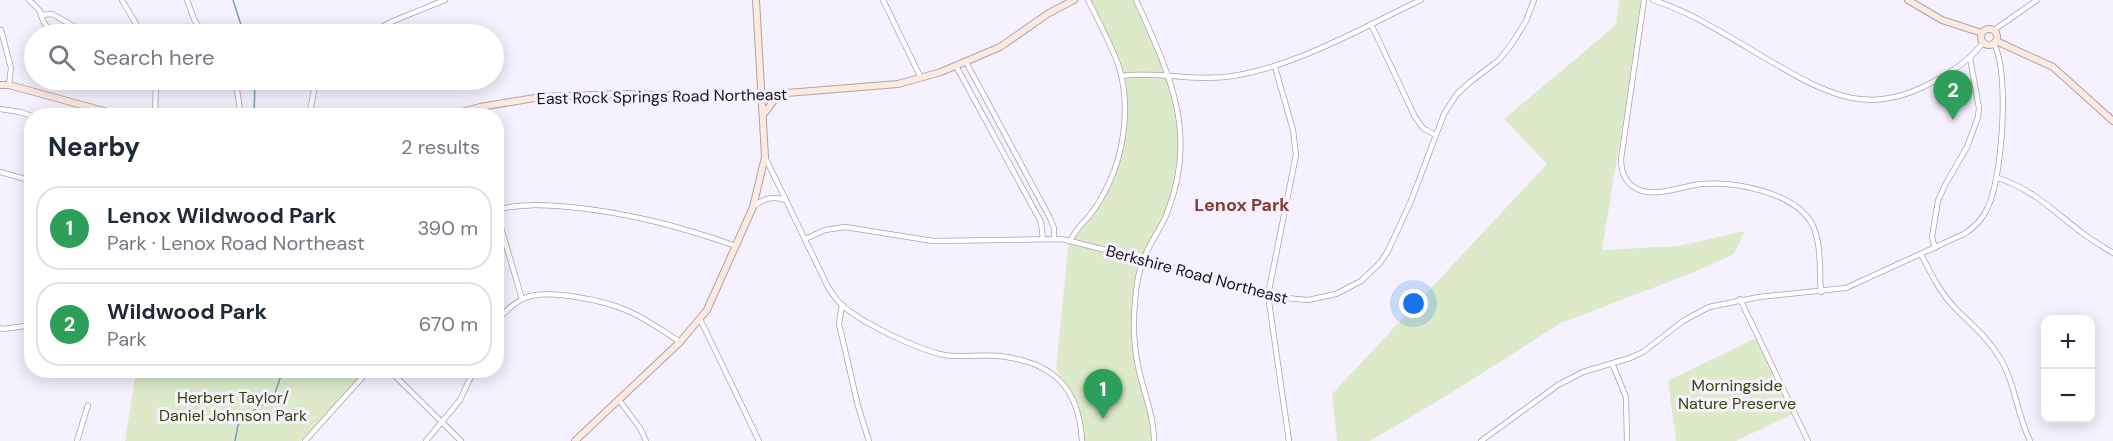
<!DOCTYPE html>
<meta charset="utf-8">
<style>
:root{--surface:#fff;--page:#f6f6f7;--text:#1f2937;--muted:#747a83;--line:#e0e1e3;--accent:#d64744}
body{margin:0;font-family:"DM Sans",sans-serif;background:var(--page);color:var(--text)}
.controls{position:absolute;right:18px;bottom:18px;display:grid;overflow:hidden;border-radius:12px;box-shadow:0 3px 15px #0003}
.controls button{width:54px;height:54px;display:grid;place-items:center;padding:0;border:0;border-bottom:2px solid var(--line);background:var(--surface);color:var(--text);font:30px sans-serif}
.you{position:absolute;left:1414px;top:304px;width:21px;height:21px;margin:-15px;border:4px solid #fff;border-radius:50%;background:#1a73e8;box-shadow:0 0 0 9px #1a73e833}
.badge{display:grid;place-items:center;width:39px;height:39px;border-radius:50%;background:var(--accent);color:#fff;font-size:20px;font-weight:700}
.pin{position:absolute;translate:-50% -50px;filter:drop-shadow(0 2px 3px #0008)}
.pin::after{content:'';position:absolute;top:32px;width:21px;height:18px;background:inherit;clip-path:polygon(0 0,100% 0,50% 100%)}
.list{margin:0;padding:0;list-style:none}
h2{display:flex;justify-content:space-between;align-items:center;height:78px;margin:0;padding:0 24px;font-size:26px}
h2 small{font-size:20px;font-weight:400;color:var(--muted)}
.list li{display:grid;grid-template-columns:39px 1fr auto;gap:18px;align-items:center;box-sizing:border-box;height:84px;margin:0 12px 12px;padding:0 12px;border:2px solid var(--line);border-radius:24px}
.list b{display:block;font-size:22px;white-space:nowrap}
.list p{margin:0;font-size:20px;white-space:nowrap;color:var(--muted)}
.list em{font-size:20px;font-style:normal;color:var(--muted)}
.icon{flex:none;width:33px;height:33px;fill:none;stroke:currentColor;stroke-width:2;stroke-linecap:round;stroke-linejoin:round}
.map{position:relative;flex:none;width:2113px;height:441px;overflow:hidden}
.search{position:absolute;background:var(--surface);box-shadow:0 3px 15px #0003;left:24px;top:24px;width:480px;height:66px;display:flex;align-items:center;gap:15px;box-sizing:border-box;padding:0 21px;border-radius:33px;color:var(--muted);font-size:22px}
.panel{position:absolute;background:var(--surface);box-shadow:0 3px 15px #0003;left:24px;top:108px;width:480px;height:270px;border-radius:24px}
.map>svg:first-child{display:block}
.green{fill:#ddeaca}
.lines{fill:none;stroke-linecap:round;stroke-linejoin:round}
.stream{stroke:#75a1b6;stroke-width:1.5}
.street-casing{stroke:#a8a4b0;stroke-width:6}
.secondary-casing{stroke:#a8a4b0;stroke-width:8}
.street{stroke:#fff;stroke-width:4.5}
.secondary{stroke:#fee9de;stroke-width:6}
.labels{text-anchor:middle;stroke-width:6;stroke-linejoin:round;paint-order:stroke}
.street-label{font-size:16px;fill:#17161a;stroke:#f6f1fe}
.park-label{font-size:16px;fill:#324506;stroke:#f6f1fe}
.neighbourhood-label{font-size:18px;font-weight:bold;fill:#843c37;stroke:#f6f1fe}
</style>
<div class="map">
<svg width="2113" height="441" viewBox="0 0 2113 441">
<rect width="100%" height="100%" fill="#f6f1fe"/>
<!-- green -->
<g class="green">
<polygon points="1089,0 1135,0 1179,106 1181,145 1170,202 1144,257 1134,303 1135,349 1157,441 1083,441 1083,425 1072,394 1056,369 1069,238 1097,208 1116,170 1126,127 1122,72"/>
<polygon points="1619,0 1643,0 1602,250 1679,246 1745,231 1734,254 1692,273 1561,323 1451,393 1370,441 1337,441 1332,394 1547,164 1504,119 1616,25"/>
<polygon points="1758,337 1795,413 1736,441 1676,441 1668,381"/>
<polygon points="136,371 371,371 300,441 125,441"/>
</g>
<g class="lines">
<!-- stream -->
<g class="stream">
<polyline points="233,0 244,34"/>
<polyline points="254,116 255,80"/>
<polyline points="235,441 238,425 258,407 269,402 275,393 283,370"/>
</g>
<!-- street casing -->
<g class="street-casing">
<g id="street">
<polyline points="29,0 40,11 43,21 48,28 63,34"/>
<polyline points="122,0 142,34"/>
<polyline points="187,0 194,19 203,34"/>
<polyline points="883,0 921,78"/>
<path d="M1136 0C1169 73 1199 133 1167 213 1161 229 1150 242 1144 258 1138 272 1136 287 1135 302 1133 322 1134 346 1138 366 1143 391 1154 415 1154 441"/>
<path d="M1644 0 1621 159C1621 174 1627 186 1642 191 1660 196 1683 186 1701 184 1734 181 1795 192 1812 224 1822 243 1819 271 1821 292"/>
<path d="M1653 0C1695 13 1740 44 1779 66 1831 96 1870 115 1929 84 1949 74 1969 61 1983 43"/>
<polyline points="41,15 52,14 84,32 83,34"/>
<polyline points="1371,24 1415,117 1423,128 1435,135"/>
<polyline points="1,30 11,68 9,85"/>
<polyline points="1994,30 2037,0"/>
<polyline points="369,34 393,21 445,0"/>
<polyline points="966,62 1050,218 1054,228 1054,239"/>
<polyline points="956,66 1041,222 1043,239"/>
<polyline points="1275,67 1293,130 1296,155 1268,295 1289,441"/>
<path d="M1121 76C1153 71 1192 81 1226 77 1292 69 1361 28 1421 0"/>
<polyline points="233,80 236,84 241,116"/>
<polyline points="0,109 20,112 32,116"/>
<polyline points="155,116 156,80"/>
<polyline points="309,116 316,80"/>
<path d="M765 157 828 287C832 293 836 300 842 305 863 324 917 349 944 355 963 358 981 354 999 356 1053 362 1079 387 1082 441"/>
<polyline points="0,172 32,181"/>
<path d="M1998 178C2034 190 2052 210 2081 232 2091 240 2102 246 2113 253"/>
<path d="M753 207C764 198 772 196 786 200"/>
<path d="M496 210C521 203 545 205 570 207 629 213 679 226 736 246"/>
<polyline points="496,211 522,299"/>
<polyline points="805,239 825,230 845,227 933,241 1062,239 1153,262 1275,297 1308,300 1336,294 1361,281 1380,263 1388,251 1411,201 1444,114 1457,94 1470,82 1499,60 1511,45 1526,21 1534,0"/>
<path d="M1071 240C1075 230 1083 223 1090 215 1098 205 1104 194 1109 183 1125 150 1130 103 1119 67 1111 44 1099 22 1088 0"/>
<polyline points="1935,248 1932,237 1938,201 1945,185 1967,147 1978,117 1979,108 1970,58"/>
<path d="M1921 254C1931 274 1941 294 1956 309 1972 325 1988 338 2000 358 2015 383 2017 414 2030 441"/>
<polyline points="1740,299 1808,441"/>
<polyline points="842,305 839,324 858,406 869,441"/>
<polyline points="700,319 759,441"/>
<path d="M496 321C504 313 514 302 525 298 547 288 606 301 628 311 647 319 663 331 680 342"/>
<polyline points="0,328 3,329 25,326 32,323"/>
<polyline points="1612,363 1626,397 1627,441"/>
<polyline points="389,370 461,441"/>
<polyline points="619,400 640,428 646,441"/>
<polyline points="77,441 88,405"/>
<polyline points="305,441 369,370"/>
<polyline points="426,441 460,400 474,370"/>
<path d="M1481 441 1558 385 1583 372 1630 358 1643 352 1683 321 1709 307 1759 297 1846 288 1964 234C1975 227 1983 219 1988 207 2002 178 2010 72 1994 44"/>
</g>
</g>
<!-- secondary casing -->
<g class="secondary-casing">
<g id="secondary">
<polyline points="1908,0 1942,20 1982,33"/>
<circle cx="1989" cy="37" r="8"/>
<polyline points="1996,41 2053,67 2113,121"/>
<polyline points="0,85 9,85 122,116"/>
<polyline points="763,115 779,94"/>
<polyline points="447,116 480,107 541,97 620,94 736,97 898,84 941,72 1000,47 1049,13 1074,0"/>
<polyline points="575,441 680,342 707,310 753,207 765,157 756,0"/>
</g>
</g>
<!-- street -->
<use href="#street" class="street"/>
<!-- secondary -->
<use href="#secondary" class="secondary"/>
</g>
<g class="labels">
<!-- street labels -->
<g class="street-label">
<text transform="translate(662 96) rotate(-1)" y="6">East Rock Springs Road Northeast</text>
<text transform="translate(1197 274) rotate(15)" y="6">Berkshire Road Northeast</text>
</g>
<!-- park labels -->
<g class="park-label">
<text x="1737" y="391">Morningside<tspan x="1737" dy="18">Nature Preserve</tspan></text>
<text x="233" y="403">Herbert Taylor/<tspan x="233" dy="18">Daniel Johnson Park</tspan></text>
</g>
<!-- neighbourhood labels -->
<g class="neighbourhood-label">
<text x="1242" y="211">Lenox Park</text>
</g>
</g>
</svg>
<div class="controls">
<button>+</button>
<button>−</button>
</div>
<div class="you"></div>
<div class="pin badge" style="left:1103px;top:419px;background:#2e9e5b">1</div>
<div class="pin badge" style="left:1953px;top:120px;background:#2e9e5b">2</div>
<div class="search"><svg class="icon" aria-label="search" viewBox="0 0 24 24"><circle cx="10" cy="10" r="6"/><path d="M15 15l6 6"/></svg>Search here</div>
<section class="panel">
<h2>Nearby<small>2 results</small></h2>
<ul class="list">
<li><span class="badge" style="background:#2e9e5b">1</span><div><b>Lenox Wildwood Park</b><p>Park · Lenox Road Northeast</p></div><em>390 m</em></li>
<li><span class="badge" style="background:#2e9e5b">2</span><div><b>Wildwood Park</b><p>Park</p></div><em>670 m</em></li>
</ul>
</section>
</div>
